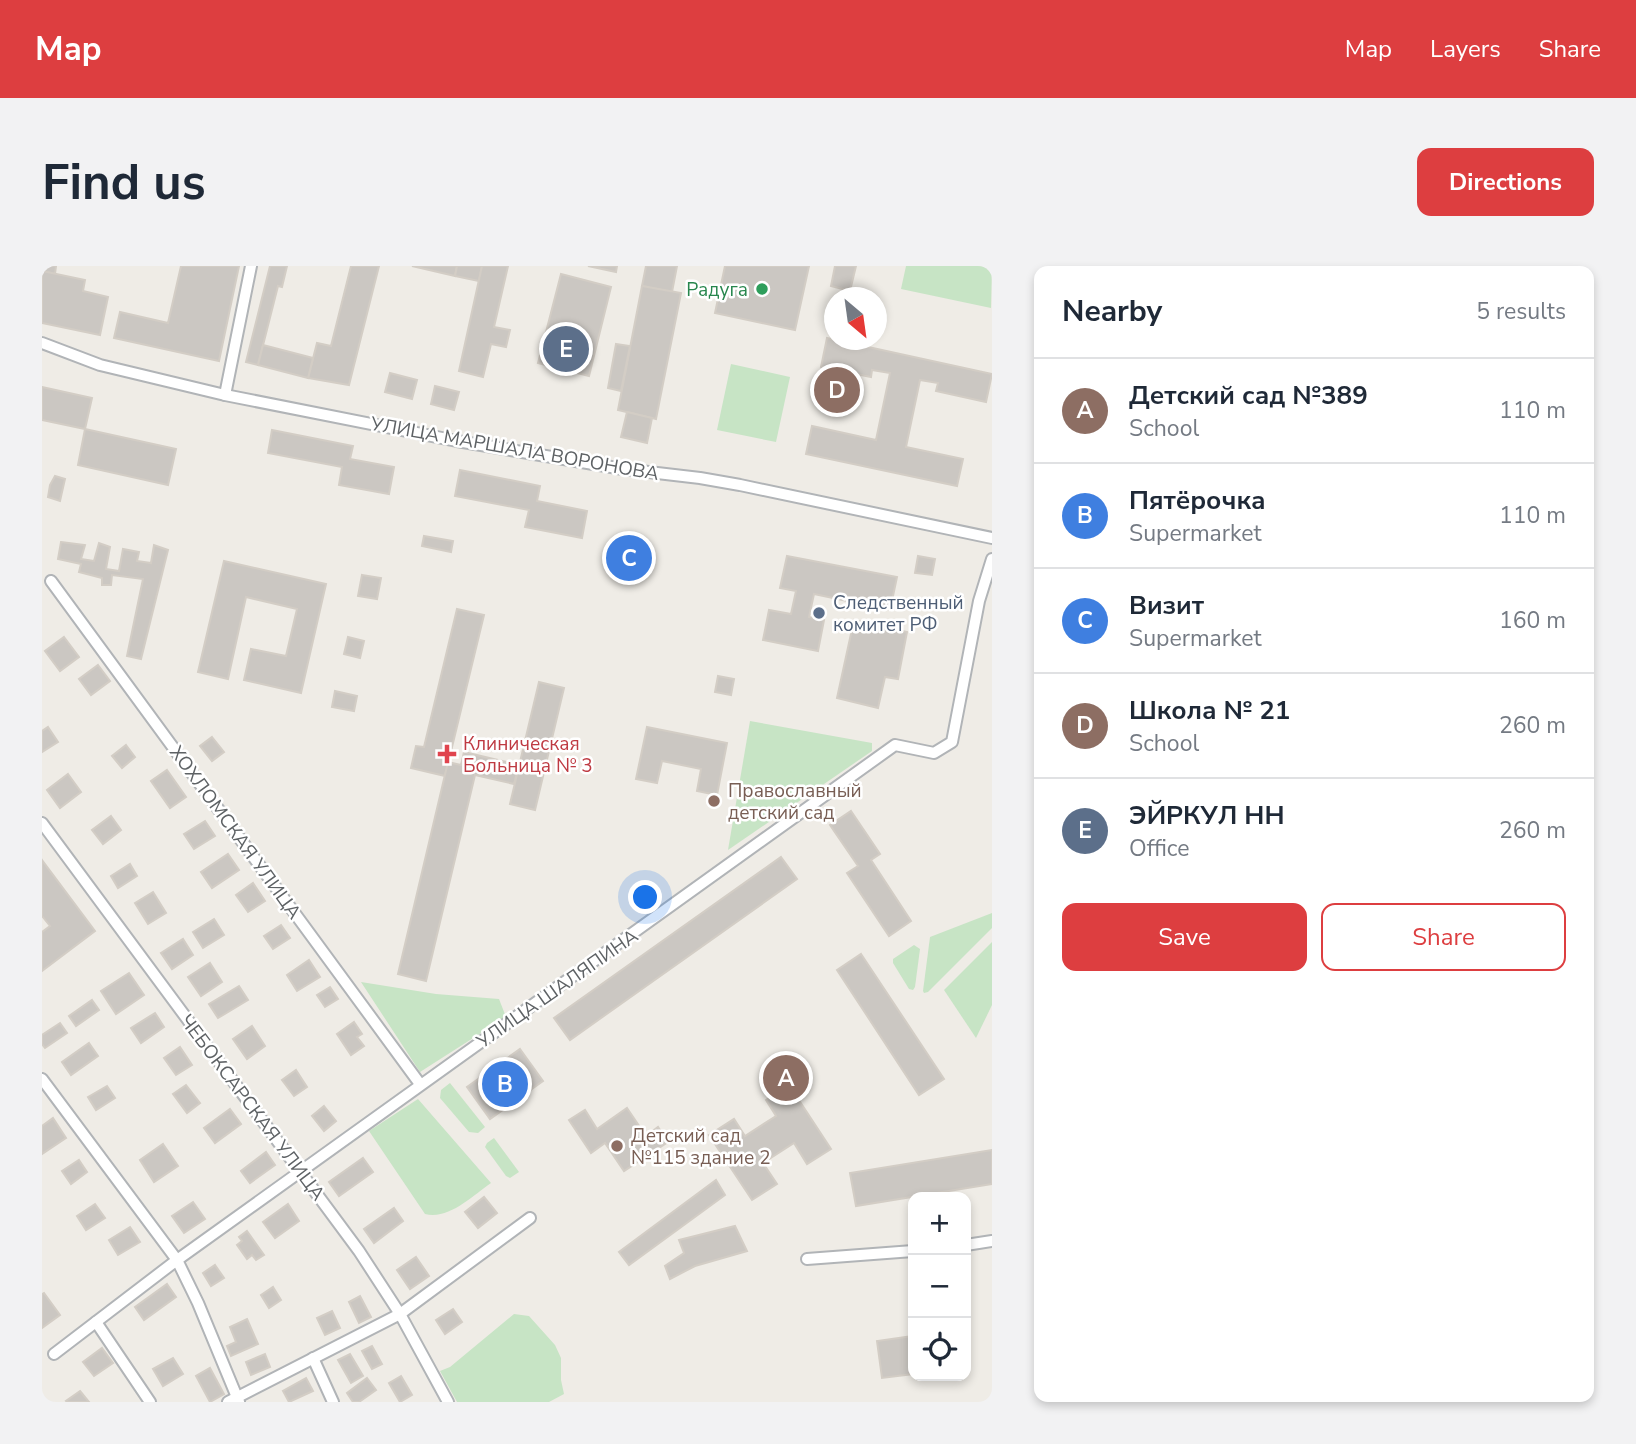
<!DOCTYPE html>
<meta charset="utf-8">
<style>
:root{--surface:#fff;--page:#f2f2f3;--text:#1f2937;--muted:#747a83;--line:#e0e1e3;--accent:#dd3e40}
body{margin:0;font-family:"Nunito Sans",sans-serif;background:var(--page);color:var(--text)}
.controls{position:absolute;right:21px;bottom:21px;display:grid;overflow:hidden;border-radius:14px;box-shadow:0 4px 10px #0003}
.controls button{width:63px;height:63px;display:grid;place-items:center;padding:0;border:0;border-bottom:2px solid var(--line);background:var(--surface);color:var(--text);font:35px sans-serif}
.compass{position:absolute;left:782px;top:21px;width:63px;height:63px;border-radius:50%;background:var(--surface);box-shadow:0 4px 10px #0003;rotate:151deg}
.you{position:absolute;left:604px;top:632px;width:24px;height:24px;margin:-18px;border:5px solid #fff;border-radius:50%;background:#1a73e8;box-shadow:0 0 0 10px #1a73e833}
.badge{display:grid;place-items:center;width:46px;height:46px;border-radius:50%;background:var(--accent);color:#fff;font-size:23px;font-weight:700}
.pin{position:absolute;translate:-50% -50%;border:4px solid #fff;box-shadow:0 2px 7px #0006}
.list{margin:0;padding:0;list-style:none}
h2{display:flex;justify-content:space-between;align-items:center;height:91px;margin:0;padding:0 28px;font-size:30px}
h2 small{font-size:23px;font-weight:400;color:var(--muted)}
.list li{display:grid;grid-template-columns:46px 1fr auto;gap:21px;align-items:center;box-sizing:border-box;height:105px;padding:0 28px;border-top:2px solid var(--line)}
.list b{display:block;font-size:26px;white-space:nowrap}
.list p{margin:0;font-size:23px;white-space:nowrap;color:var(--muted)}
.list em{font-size:23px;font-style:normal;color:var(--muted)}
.actions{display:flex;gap:14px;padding:21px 28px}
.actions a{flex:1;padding:16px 0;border:2px solid var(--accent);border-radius:14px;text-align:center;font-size:24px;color:var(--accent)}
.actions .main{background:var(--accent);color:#fff}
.icon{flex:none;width:38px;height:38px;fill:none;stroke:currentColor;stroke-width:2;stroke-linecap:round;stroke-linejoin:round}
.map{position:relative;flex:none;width:950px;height:1136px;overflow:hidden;border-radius:14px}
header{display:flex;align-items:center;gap:42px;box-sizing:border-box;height:98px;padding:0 35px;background:var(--accent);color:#fff}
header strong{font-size:33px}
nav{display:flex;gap:38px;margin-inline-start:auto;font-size:24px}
.intro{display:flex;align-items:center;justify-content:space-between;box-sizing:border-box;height:168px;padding:0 42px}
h1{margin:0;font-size:49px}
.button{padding:18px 32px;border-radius:14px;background:var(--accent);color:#fff;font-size:24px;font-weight:700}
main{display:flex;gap:42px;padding:0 42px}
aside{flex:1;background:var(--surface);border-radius:14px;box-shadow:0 4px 10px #0003}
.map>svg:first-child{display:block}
.green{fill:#c7e4c5}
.building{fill:#cbc7c2;stroke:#d3cdc5;stroke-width:2}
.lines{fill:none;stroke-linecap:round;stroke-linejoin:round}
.street-casing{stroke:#b1b4b7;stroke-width:14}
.street{stroke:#fff;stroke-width:10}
.leisure-dot{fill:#2e9e5b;stroke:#fff;stroke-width:2.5}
.service-dot{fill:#5c6f8a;stroke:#fff;stroke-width:2.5}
.health-dot{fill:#e0444e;stroke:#fff;stroke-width:2.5}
.education-dot{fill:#8d6e63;stroke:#fff;stroke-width:2.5}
.labels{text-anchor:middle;stroke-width:5;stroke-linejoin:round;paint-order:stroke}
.leisure-label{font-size:19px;fill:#27864d;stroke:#fff;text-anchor:end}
.street-label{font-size:19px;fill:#5e6265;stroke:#fff}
.service-label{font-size:19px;fill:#4e5e75;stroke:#fff;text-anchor:start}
.health-label{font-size:19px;fill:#be3a42;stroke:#fff;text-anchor:start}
.education-label{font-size:19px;fill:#785e54;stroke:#fff;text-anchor:start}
</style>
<header>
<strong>Map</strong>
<nav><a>Map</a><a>Layers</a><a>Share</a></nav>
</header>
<div class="intro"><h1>Find us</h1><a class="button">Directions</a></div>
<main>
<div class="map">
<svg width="950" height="1136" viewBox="0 0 950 1136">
<rect width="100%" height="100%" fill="#efece6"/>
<!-- green -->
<g class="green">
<polygon points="864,0 950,0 949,42 859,23"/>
<polygon points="689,98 748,111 734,176 675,164"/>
<polygon points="708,455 830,477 830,485 686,584"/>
<polygon points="950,647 950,662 886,726 882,727 881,725 888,671"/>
<polygon points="950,676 950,739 934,772 902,724"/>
<polygon points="872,679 878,683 873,721 871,724 867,723 851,697 851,693"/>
<polygon points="319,716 394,728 457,733 464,751 378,806"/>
<polygon points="408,817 443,861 436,867 427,866 398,832 399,824"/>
<path d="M376 833 449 917C430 930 407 954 383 948L327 865Z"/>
<polygon points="452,872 477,906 468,912 464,910 443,881 445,877"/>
<polygon points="472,1048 487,1050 513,1079 519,1092 519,1114 522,1128 507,1136 415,1136 398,1105 408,1101"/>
</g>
<!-- building -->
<g class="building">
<polygon points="0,0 14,0 13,8 0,5"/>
<polygon points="139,0 197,0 177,95 72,72 78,46 126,57"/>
<polygon points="228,0 245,0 240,21 236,20 216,99 204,96"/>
<polygon points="309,0 337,0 307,119 266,112 275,77 289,80"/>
<polygon points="370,0 415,0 413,10"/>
<polygon points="415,0 440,0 437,15 413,10"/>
<polygon points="440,0 466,0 452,61 468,64 464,81 449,78 441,111 417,105"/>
<polygon points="546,0 575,0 574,6"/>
<polygon points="604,0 635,0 630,26 600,20"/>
<polygon points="683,0 767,0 753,64 673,47"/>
<polygon points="793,0 814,0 808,25 789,20"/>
<polygon points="0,5 43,14 41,25 66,31 58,69 0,57"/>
<polygon points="519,8 569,21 547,110 496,97"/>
<polygon points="600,20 639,27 614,153 576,144"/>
<polygon points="785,72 950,108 944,136 894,125 896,117 878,114 864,181 921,193 915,220 764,188 770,160 834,174 848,107 830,104 829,111 779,101"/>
<polygon points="574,78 588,80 579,125 566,122"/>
<polygon points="221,79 271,92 266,112 216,99"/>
<polygon points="348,107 375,114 370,133 343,126"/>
<polygon points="393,120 417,126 412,144 389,138"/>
<polygon points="0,121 50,132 43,163 0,154"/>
<polygon points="585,146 610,152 605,177 579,171"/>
<polygon points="43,163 134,183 126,219 36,199"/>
<polygon points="230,164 311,180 308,193 352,201 347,228 297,219 300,201 226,187"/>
<polygon points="418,204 498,220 495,235 545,245 540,272 483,261 487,244 413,230"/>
<polygon points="13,210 23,213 18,235 6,231 8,219"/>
<polygon points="382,270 411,275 409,286 380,280"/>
<polygon points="19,276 43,279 39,293 52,295 57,277 68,281 64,303 77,305 81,283 97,286 95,295 109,297 112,279 126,284 99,393 85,390 101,313 70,309 69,319 60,319 60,312 37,306 39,298 16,293"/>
<polygon points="577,284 598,286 589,309 580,307 581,298"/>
<polygon points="745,290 855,311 848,344 772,328 767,351 782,354 776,385 721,374 727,344 749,348 754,325 738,322"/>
<polygon points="876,290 893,293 890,309 873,307"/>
<polygon points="182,295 284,318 259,427 202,414 209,383 244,390 255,343 204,331 186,413 156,406"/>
<polygon points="320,309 339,312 335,333 316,330"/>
<polygon points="415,343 442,349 403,510 369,502 374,480 382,481"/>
<polygon points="812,354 865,366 856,413 843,411 836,442 795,432"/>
<polygon points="22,371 37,391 18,405 3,385"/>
<polygon points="306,371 322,375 318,392 302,388"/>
<polygon points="56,399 68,415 49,429 37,413"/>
<polygon points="676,410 692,413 689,429 673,426"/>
<polygon points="497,416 522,422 493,544 468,538"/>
<polygon points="293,425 315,430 312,445 290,441"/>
<polygon points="6,461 16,476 0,486 0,465"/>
<polygon points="605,461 685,477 675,529 655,525 659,503 620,495 615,517 594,513"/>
<polygon points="170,471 182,486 170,495 158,480"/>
<polygon points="84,479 93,491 80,502 70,490"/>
<polygon points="422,486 477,499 472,518 433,509 384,715 356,708 406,496 419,499"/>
<polygon points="125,504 144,531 128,542 109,515"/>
<polygon points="26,508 39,526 18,542 5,524"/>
<polygon points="809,545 838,588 829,594 869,655 847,670 805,607 816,600 788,559"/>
<polygon points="69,550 79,564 61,578 50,564"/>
<polygon points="163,555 173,570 152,583 142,568"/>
<polygon points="186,588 197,604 170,622 159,606"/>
<polygon points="739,591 755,613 528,774 512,752"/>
<polygon points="0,594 53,665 0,705 0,666 8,660 0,650"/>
<polygon points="88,598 95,610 76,622 69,610"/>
<polygon points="211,617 223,635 206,646 194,629"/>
<polygon points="111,626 124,647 106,658 93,637"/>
<polygon points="172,653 182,669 161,682 151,666"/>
<polygon points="239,659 248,672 231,683 222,670"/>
<polygon points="141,673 151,689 130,703 119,687"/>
<polygon points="819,688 902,813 877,829 795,704"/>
<polygon points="267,694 278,711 255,725 245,709"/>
<polygon points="168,697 180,716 159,730 146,711"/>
<polygon points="87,707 102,729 74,748 59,725"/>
<polygon points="197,720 206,734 176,752 167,738"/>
<polygon points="288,721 296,733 283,741 275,729"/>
<polygon points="50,734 57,744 34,760 27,750"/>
<polygon points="113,747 122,761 99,777 89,762"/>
<polygon points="312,756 320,768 315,771 322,780 309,789 295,768"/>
<polygon points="18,757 25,767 3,782 0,778 0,769"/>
<polygon points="210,760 223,780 205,793 191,773"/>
<polygon points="47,777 56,790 29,809 20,796"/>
<polygon points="138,781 150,799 134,809 122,792"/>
<polygon points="478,783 501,815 448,853 425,821"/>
<polygon points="254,804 265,821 252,830 240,814"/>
<polygon points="144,819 158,837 145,847 131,828"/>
<polygon points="747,819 789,883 765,898 752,877 721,897 735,918 710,934 667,869 692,853 703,870 734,850 724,834"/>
<polygon points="65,820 73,832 54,844 46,831"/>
<polygon points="282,840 294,855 282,865 270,850"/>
<polygon points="585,842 604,870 616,861 626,876 582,905 563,877 549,887 527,854 543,844 555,863"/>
<polygon points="188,843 199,858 173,877 162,862"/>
<polygon points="11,852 24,872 0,888 0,860"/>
<polygon points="121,878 136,900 112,916 98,894"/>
<polygon points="950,884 950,918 814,940 808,907"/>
<polygon points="224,886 233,899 208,917 199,905"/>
<polygon points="321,892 331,906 297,930 287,916"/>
<polygon points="37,894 45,906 29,918 20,905"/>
<polygon points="674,914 683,929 587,999 577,986"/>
<polygon points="442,931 455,947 436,962 423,946"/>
<polygon points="151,936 163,953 142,967 130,950"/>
<polygon points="53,938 63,952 44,964 35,950"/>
<polygon points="246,938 257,955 233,972 221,956"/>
<polygon points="352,942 361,955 332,977 322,963"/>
<polygon points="693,960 705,985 653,1000 628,1013 623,1000 642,987 637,974"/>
<polygon points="88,961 98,976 76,989 67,974"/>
<polygon points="205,965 222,989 214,994 210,989 205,993 195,979 200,975 197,971"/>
<polygon points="374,991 387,1010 368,1023 355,1004"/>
<polygon points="173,999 182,1012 169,1020 161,1007"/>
<polygon points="125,1018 134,1031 102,1054 93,1041"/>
<polygon points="231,1021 239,1034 227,1042 219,1029"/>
<polygon points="2,1027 18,1049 0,1062 0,1028"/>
<polygon points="318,1030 329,1051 317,1057 307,1036"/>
<polygon points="411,1043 420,1056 403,1068 394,1054"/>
<polygon points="290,1045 298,1062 283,1069 275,1052"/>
<polygon points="205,1053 216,1078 189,1090 185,1080 194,1076 188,1061"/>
<polygon points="871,1070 871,1108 840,1112 835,1075"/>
<polygon points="330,1080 340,1098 330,1103 320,1085"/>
<polygon points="60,1082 71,1097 52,1110 41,1096"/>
<polygon points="223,1088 228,1101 209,1109 204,1096"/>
<polygon points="308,1088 321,1110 309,1117 296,1094"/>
<polygon points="131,1092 141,1108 121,1120 111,1103"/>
<polygon points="168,1102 182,1128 168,1136 154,1110"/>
<polygon points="359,1110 370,1129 358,1136 347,1117"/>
<polygon points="264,1112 271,1125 247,1136 241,1125"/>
<polygon points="325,1112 334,1124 317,1136 311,1136 305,1127"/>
<polygon points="38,1125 47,1136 25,1136 24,1135"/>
</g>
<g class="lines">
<!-- street casing -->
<g class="street-casing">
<g id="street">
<polyline points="0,77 58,99 183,129 415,175 581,203 658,212 698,219 950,272"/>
<polyline points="183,129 209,0"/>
<polyline points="9,315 378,818"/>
<polyline points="0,557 317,985 358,1048 406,1136"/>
<polyline points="0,813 135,994 156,1037 197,1136"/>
<polyline points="924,979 950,975"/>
<polyline points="765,993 871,985"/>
<polyline points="54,1056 108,1136"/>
<polyline points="12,1088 135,994 853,479 892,487 910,476 937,335 950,293"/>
<polyline points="271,1092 291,1136"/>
<polyline points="186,1136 358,1048 488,952"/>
</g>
</g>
<!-- street -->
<use href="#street" class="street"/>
</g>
<!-- markers -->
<circle class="leisure-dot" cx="720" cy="23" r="7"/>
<circle class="service-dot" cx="777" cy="347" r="7"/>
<path class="health-dot" d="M401.5 477.5h7v7h7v7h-7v7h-7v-7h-7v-7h7z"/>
<g class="education-dot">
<circle cx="672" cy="535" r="7"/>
<circle cx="575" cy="880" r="7"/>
</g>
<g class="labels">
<!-- leisure labels -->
<g class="leisure-label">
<text x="706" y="30">Радуга</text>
</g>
<!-- street labels -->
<g class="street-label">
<text transform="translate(473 182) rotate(10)" y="7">УЛИЦА МАРШАЛА ВОРОНОВА</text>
<text transform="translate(194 566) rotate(54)" y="7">ХОХЛОМСКАЯ УЛИЦА</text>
<text transform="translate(515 722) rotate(-35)" y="7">УЛИЦА ШАЛЯПИНА</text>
<text transform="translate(211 841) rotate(53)" y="7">ЧЕБОКСАРСКАЯ УЛИЦА</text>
</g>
<!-- service labels -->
<g class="service-label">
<text x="791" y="343">Следственный<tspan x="791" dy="22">комитет РФ</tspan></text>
</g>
<!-- health labels -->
<g class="health-label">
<text x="421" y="484">Клиническая<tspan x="421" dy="22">Больница № 3</tspan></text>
</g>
<!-- education labels -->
<g class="education-label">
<text x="686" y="531">Православный<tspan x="686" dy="22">детский сад</tspan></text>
<text x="589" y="876">Детский сад<tspan x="589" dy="22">№115 здание 2</tspan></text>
</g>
</g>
</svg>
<div class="controls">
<button>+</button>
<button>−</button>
<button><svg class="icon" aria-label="locate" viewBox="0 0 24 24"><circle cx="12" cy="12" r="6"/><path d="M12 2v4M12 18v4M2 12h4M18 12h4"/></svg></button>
</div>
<svg class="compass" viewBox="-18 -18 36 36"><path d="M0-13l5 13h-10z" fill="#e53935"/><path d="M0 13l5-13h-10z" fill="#747a83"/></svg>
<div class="you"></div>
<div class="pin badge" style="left:744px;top:812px;background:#8d6e63">A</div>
<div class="pin badge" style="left:463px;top:818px;background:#3f7fe0">B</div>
<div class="pin badge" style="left:587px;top:292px;background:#3f7fe0">C</div>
<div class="pin badge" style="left:795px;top:124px;background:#8d6e63">D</div>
<div class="pin badge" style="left:524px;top:83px;background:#5c6f8a">E</div>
</div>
<aside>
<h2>Nearby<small>5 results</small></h2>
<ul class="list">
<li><span class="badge" style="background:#8d6e63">A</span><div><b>Детский сад №389</b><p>School</p></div><em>110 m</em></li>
<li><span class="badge" style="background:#3f7fe0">B</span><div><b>Пятёрочка</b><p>Supermarket</p></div><em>110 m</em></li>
<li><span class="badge" style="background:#3f7fe0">C</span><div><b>Визит</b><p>Supermarket</p></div><em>160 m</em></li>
<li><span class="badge" style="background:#8d6e63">D</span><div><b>Школа № 21</b><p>School</p></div><em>260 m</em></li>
<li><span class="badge" style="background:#5c6f8a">E</span><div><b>ЭЙРКУЛ НН</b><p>Office</p></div><em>260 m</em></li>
</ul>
<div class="actions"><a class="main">Save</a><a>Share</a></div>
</aside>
</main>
